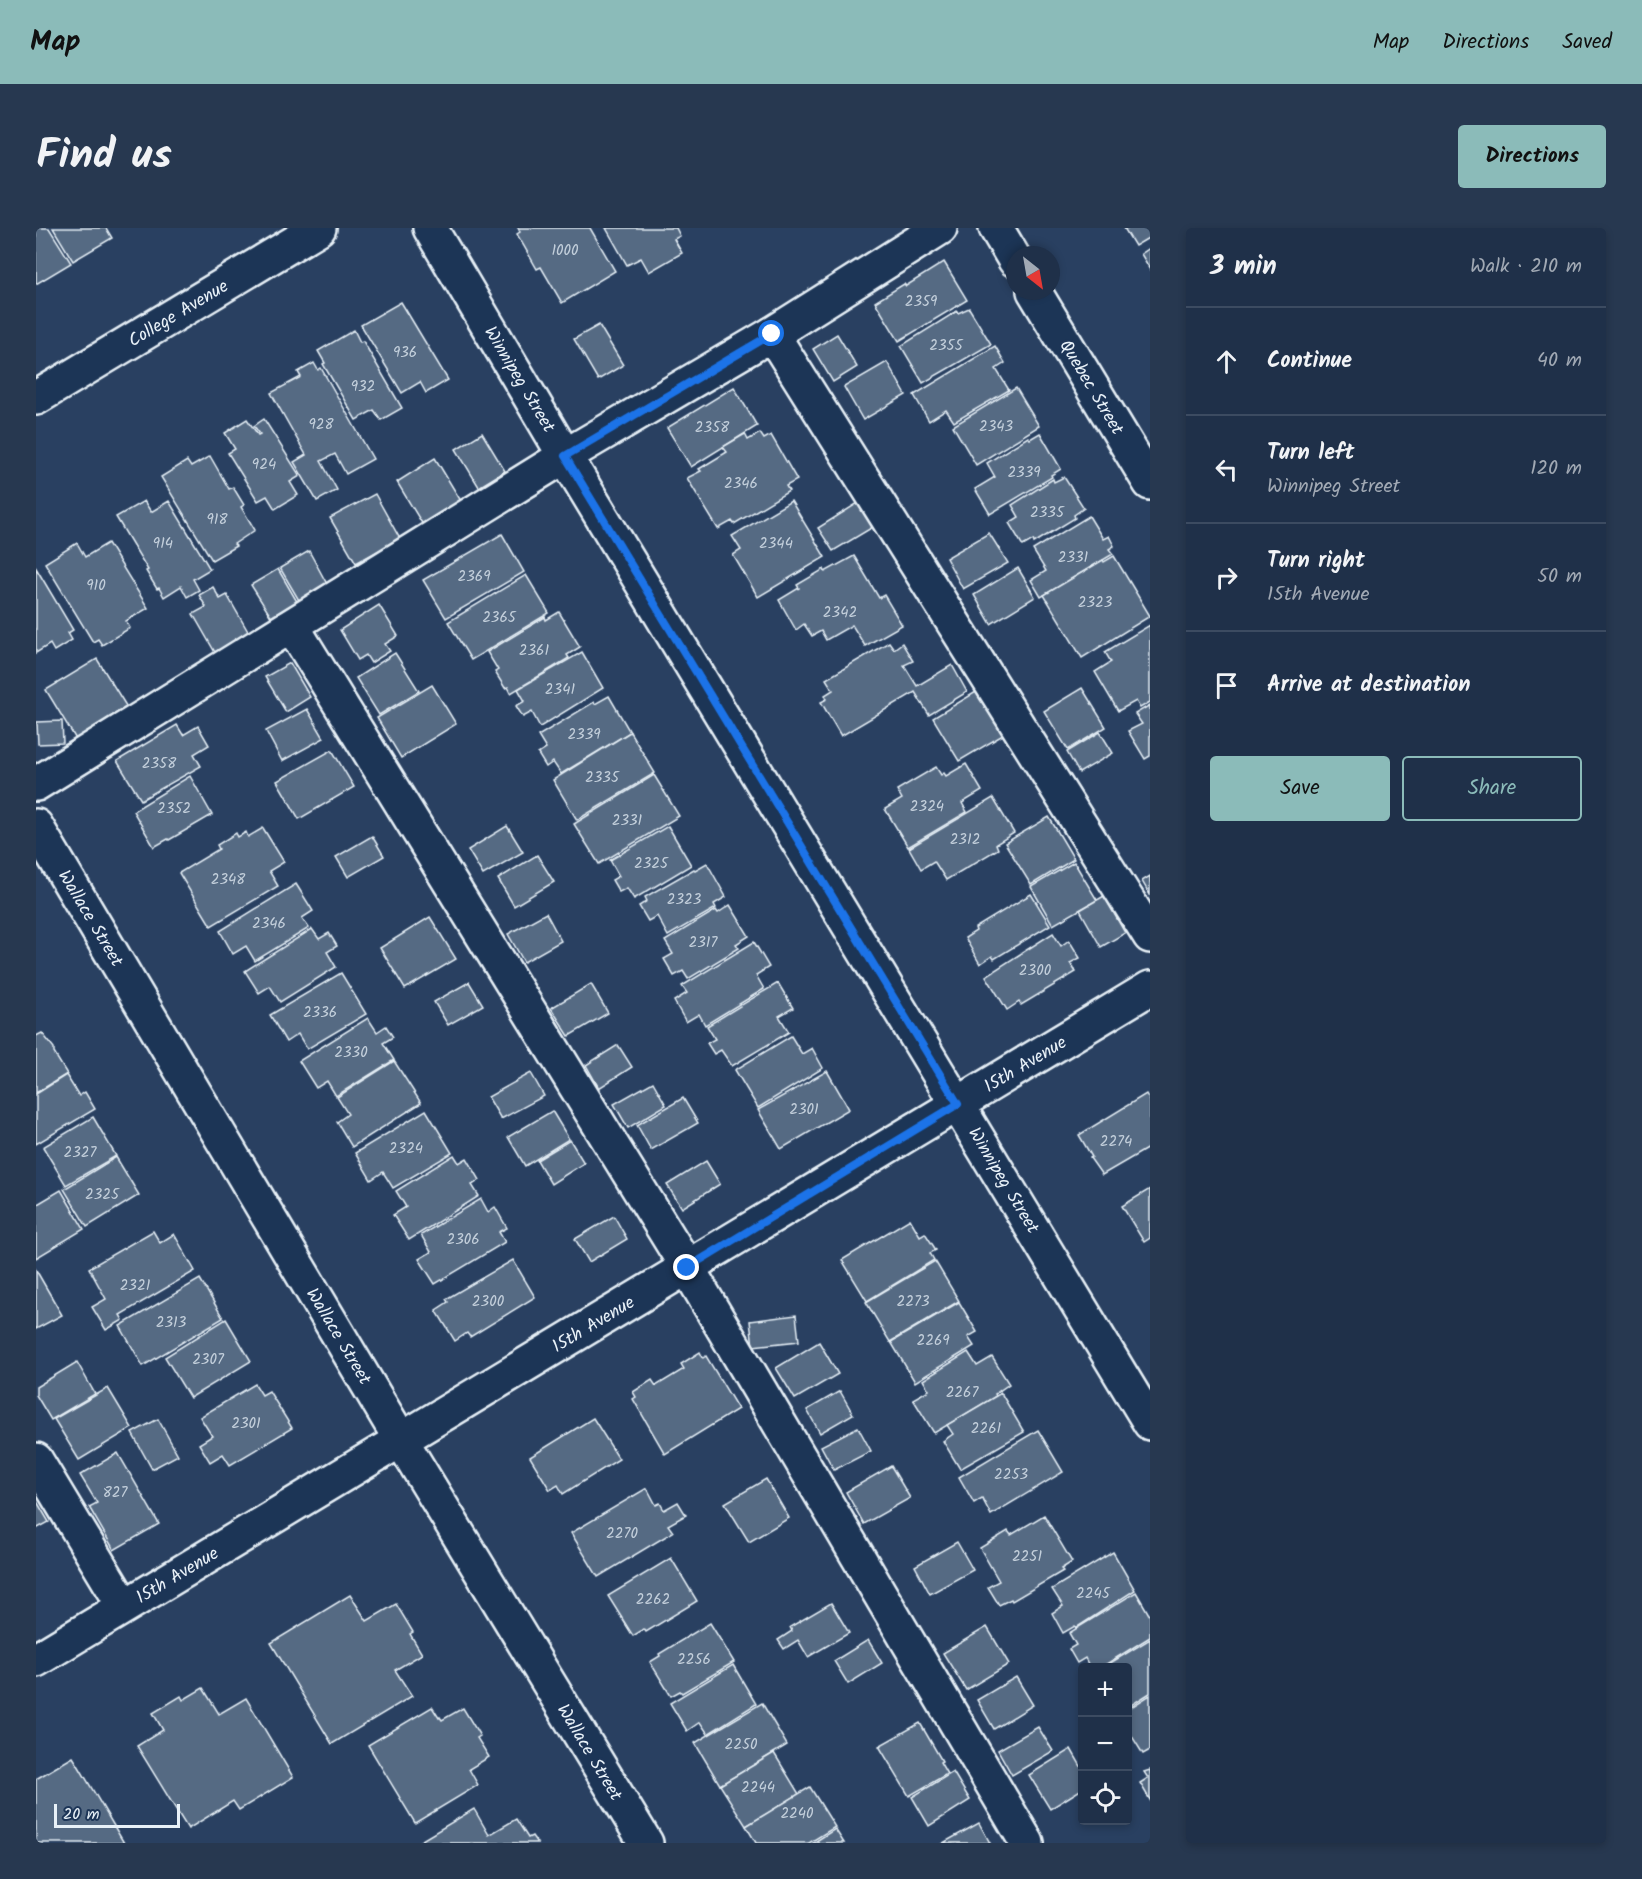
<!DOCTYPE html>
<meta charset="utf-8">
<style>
:root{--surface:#1f3049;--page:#273850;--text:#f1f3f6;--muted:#a1a9b4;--line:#3c4b61;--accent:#8bbbb9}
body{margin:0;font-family:Kalam,sans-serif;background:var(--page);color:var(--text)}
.controls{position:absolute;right:18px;bottom:18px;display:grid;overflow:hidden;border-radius:6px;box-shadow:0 3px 9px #0003}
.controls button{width:54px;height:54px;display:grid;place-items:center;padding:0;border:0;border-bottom:2px solid var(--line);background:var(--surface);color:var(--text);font:30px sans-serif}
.compass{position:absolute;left:970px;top:18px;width:54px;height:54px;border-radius:50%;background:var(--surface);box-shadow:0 3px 9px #0003;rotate:149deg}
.scale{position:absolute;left:18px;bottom:15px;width:126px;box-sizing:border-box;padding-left:6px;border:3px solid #e8f1f8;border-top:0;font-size:16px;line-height:21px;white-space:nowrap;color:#e8f1f8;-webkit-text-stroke:4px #1d3557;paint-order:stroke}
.stop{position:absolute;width:18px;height:18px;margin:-14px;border:4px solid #1a73e8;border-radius:50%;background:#fff}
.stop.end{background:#1a73e8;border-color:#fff;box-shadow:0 2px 6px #0008}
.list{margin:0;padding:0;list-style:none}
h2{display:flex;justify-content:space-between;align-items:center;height:78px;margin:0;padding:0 24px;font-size:26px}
h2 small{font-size:20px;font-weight:400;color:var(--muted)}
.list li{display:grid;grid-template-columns:39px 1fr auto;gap:18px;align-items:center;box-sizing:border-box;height:108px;padding:0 24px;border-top:2px solid var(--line)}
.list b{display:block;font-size:22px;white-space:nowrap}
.list p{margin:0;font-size:20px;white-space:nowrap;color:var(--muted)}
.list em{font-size:20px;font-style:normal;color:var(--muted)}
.actions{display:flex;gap:12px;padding:18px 24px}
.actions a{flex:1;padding:14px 0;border:2px solid var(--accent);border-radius:6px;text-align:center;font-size:21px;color:var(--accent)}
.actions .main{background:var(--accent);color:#111}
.icon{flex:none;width:33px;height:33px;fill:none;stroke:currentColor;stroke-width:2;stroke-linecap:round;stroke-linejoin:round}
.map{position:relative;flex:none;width:1114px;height:1615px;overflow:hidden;border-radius:6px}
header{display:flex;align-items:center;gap:36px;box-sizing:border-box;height:84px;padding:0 30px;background:var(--accent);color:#111}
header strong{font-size:28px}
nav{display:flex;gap:33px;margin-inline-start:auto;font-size:21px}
.intro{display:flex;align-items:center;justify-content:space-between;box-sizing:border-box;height:144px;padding:0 36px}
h1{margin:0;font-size:42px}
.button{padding:15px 27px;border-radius:6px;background:var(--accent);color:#111;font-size:21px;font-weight:700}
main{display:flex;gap:36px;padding:0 36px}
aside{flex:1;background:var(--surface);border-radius:6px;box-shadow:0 3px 9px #0003}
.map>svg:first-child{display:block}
.building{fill:#556a83;stroke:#e8f1f8;stroke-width:1.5}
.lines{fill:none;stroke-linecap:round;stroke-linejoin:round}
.minor-casing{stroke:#e8f1f8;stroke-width:38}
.minor{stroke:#1d3557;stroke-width:33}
.route{stroke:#1a73e8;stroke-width:8}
.labels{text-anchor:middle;stroke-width:4.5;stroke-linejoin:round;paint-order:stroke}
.number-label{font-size:15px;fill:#c3cfdb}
.street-label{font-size:18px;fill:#e8f1f8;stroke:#1d3557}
</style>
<header>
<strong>Map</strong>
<nav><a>Map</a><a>Directions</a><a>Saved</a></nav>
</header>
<div class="intro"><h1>Find us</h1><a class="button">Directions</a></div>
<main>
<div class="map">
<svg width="1114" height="1615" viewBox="0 0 1114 1615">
<rect width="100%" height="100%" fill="#294061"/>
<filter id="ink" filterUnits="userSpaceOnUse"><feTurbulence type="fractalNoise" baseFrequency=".0167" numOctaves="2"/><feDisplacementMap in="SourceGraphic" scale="12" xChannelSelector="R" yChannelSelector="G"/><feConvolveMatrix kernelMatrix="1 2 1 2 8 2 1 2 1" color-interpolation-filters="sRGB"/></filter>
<g filter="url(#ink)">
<!-- building -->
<g class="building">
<polygon points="0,0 13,0 35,35 0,56"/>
<polygon points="17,0 70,0 76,10 37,33"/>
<polygon points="482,0 554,0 579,43 526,75 505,39 501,41 481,6 484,4"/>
<polygon points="570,0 640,0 644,8 638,11 646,25 613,44 605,30 591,37"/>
<polygon points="1088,0 1114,0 1114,9 1099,18"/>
<polygon points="1114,20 1114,41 1105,26"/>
<polygon points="908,34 931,72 863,113 839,74 868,56 870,58"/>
<polygon points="365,74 412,152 390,165 384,154 366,165 325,97"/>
<polygon points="933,80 955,116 887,155 865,118 921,83 922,85"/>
<polygon points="563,97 587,137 562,152 538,111"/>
<polygon points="318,102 324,114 327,113 366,180 345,192 338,182 320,192 287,136 289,135 282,123"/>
<polygon points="801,106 821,139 797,154 777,121"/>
<polygon points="959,118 969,135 960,141 973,162 918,194 910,182 893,193 878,167"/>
<polygon points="851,134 870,167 827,192 808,159"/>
<polygon points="278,135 282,142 285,140 337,231 310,246 299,226 285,233 301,262 281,273 258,234 270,227 235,165 265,149 262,144"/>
<polygon points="698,159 721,198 655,239 631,200"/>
<polygon points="980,160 1003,198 940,237 917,198"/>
<polygon points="211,191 222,207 224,206 218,198 228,191 264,248 254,254 262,267 239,281 231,268 222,273 192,225 199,221 189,205"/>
<polygon points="446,205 469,243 443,259 420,221"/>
<polygon points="724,205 728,211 735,207 761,252 750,258 753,263 698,296 696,293 682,301 651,250 665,243 663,241 691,224 687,219 709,206 712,212"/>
<polygon points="1004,205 1025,241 1015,247 1016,249 954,286 939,261 959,249 951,235 992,209 994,211"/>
<polygon points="174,228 193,261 197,259 208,277 205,279 219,302 198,316 200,318 176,332 125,249 151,233 155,239"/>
<polygon points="399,230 425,273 387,297 361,254"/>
<polygon points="1028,249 1048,280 1038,287 1039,290 998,315 997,312 987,318 973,295 983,289 976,277 1017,251 1018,254"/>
<polygon points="339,266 364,311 320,335 294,290"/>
<polygon points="108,273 115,284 133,273 174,341 157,351 163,362 151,369 145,358 128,369 123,360 121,361 110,343 112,342 80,289"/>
<polygon points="755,273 789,329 722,369 697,327 705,322 696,308"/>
<polygon points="822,275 837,299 797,323 782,300"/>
<polygon points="1053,288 1067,311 1073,308 1078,318 1073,321 1077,326 1005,369 995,352 1010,343 997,322"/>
<polygon points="953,305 972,335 927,361 910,330"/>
<polygon points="466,306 488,344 410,390 387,352"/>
<polygon points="41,315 49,329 72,315 112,380 90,393 94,400 66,417 62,411 57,414 9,335"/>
<polygon points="273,323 292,358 264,374 244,340"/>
<polygon points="818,328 843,370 848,367 866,397 829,418 816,397 790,412 785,403 776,408 768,396 760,402 743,372 763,360 761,357 788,341 789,344"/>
<polygon points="1078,328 1114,388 1046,430 1008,367 1067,332 1068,334"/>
<polygon points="0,340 37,402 32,405 36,412 18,423 14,416 0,425"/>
<polygon points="982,340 999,369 955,396 938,367"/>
<polygon points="242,341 263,377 237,392 215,357"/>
<polygon points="490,347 513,385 435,432 412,394"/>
<polygon points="177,359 184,371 191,367 214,407 180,426 157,386 170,379 163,367"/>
<polygon points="343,377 362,408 349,416 354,423 335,435 330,427 322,432 304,402"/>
<polygon points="523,384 544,419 531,427 533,430 475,465 472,459 469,460 459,444 462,442 451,424 509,389 510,392"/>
<polygon points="1114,397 1114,474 1104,480 1100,473 1082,483 1059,444 1075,434 1069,424"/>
<polygon points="853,414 858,421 866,415 877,433 868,437 881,458 916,437 931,464 893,487 879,464 805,508 785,474 791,471 789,467 797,462 790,451"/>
<polygon points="546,424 567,460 504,499 496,484 487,489 480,478 489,473 482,461"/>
<polygon points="359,425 383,463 343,487 320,450"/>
<polygon points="61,431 92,481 41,513 10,462"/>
<polygon points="254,435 274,469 250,484 229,449"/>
<polygon points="396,457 420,496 365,530 341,490"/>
<polygon points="1046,460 1070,499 1032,522 1008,483"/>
<polygon points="940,464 967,507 923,533 897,490"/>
<polygon points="573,468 594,504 525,546 517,534 510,539 502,526 510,521 502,508 558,474 559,476"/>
<polygon points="1114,477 1114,528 1109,531 1092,503 1106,496 1099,486"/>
<polygon points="271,481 288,510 246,533 230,503"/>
<polygon points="26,493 27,515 2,516 1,494"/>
<polygon points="141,497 147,507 162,498 173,517 158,526 165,538 105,572 81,533"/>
<polygon points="594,504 619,545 541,592 517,552"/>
<polygon points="1064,504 1077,525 1043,545 1031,524"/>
<polygon points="296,522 318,559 263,591 241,553"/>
<polygon points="930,536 946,563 926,575 931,584 872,619 849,581 866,571 861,562 900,539 905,547 908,545 910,548"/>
<polygon points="618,547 643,588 563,636 538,596"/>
<polygon points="154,548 176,587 133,612 132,611 118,619 97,583"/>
<polygon points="957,570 978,605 960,616 962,621 910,652 898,633 885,641 873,620"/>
<polygon points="1013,589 1038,631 995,657 969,615"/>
<polygon points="471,598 487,624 447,647 432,622"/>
<polygon points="632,598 655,637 598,671 591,660 583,664 576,652 583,648 574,632"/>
<polygon points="227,600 248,634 233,643 242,658 175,698 143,645 183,621 181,617 200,605 202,609 210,604 212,609"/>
<polygon points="336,608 348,628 312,649 300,629"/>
<polygon points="501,627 518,654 478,678 462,651"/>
<polygon points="1038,634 1061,672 1017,697 995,659"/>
<polygon points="671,635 690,669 678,676 680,680 632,708 621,688 612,693 603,678 611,673 609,669 658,641 659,642"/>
<polygon points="1114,648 1114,667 1106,653"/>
<polygon points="260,656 277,683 266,690 273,700 219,733 210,718 197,726 184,703"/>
<polygon points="995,666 1014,697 958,731 956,728 944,736 929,710 940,703 939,700"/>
<polygon points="1068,668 1089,705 1065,719 1044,682"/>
<polygon points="694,677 713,708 700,716 703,720 652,751 647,743 638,748 628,731 637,726 629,713 680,682 682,685"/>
<polygon points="510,685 525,713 488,734 472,706"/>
<polygon points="394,689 420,731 369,761 344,720"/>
<polygon points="276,701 283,711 293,705 301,718 291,724 300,739 244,774 234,758 223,765 209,743"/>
<polygon points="1017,705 1025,718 1033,712 1044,730 1034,735 1040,744 985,777 983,774 971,782 950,748"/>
<polygon points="718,714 733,739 720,747 728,761 669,797 663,786 650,794 638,773 651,765 646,758"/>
<polygon points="305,745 330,786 271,821 262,806 250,814 234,787"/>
<polygon points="433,754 447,777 412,797 398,774"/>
<polygon points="742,755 757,780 743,788 753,804 696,838 685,822 678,826 671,815 679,811 671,798"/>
<polygon points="555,756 572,785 533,808 515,780"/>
<polygon points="332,790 341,804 350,798 357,809 347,815 358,832 300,868 291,853 280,860 263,833"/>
<polygon points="6,805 18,820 18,825 31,846 0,865 0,808"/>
<polygon points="755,808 766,826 776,820 787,840 722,880 699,842"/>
<polygon points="582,817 596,839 563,860 550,837"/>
<polygon points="358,833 385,875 316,919 301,894 312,886 301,869"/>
<polygon points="791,843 813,881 745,921 722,882"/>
<polygon points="495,845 508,868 465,891 452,869"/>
<polygon points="30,847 43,868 49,864 59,881 0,916 0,866"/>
<polygon points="617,854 630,877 592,900 578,876"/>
<polygon points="1110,866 1114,873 1114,919 1066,947 1054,930 1056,929 1043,907"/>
<polygon points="647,870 662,895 615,922 601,897"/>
<polygon points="390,882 416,925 357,960 347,944 335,952 319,925"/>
<polygon points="516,883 533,911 489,938 472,909"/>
<polygon points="57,889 80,928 30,957 7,919"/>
<polygon points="534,912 548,935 515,956 501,932"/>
<polygon points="418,927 423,935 431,930 444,952 436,957 443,968 373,1012 357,987 370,979 360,963"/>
<polygon points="80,929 103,967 51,999 28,961"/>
<polygon points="670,933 684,956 646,980 631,957"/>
<polygon points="1114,961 1114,1010 1108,1014 1086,978"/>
<polygon points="25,962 48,1001 0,1030 0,977"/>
<polygon points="445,971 452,984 459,979 471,1000 463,1004 469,1014 399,1056 383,1031 395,1024 385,1007"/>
<polygon points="578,988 591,1011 553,1034 539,1011"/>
<polygon points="874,991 884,1008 889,1005 900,1022 894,1025 898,1032 831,1073 806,1032"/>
<polygon points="117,1003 124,1015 138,1006 159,1043 84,1087 87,1092 70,1102 56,1079 70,1071 53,1040"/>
<polygon points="477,1032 499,1069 434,1109 431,1105 419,1113 400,1082 412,1074 410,1071"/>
<polygon points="899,1033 923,1073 854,1114 830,1074"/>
<polygon points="0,1042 26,1087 0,1101"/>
<polygon points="164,1051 187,1090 107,1138 84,1098"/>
<polygon points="923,1074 941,1104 932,1109 938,1118 879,1154 855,1114"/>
<polygon points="760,1087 763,1113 717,1118 714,1093"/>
<polygon points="190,1091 215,1133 154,1170 129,1129"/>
<polygon points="783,1114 802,1146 759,1171 740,1140"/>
<polygon points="664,1124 667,1130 670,1128 702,1181 629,1226 597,1171 600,1169 597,1164 616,1152 620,1158 648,1141 645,1136"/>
<polygon points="932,1124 941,1138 956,1129 973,1156 959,1166 960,1168 898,1205 877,1171 893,1162 887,1152"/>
<polygon points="41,1134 59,1166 15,1192 0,1167 0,1159"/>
<polygon points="219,1156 226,1167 233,1163 256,1200 194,1237 187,1226 174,1234 163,1216 176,1208 164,1189"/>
<polygon points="72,1160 96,1200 43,1232 18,1191"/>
<polygon points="804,1163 817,1186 784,1205 771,1182"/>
<polygon points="965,1165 988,1204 924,1241 907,1213 917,1206 911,1197"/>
<polygon points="557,1190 583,1231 527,1266 522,1257 514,1262 494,1229"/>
<polygon points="122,1191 142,1227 116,1241 96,1205"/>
<polygon points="822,1199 835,1223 798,1242 785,1218"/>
<polygon points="1002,1202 1027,1244 955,1287 946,1270 938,1275 923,1249"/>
<polygon points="82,1225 123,1296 78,1322 53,1279 61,1275 44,1247"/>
<polygon points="855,1238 874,1270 828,1296 810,1264"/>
<polygon points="730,1251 753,1290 713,1314 689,1275"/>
<polygon points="611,1260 620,1277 624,1275 628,1282 642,1274 650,1287 632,1297 637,1304 562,1349 535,1305"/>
<polygon points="0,1272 13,1294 0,1301"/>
<polygon points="1008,1287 1036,1334 1025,1341 1027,1343 976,1373 975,1371 963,1377 952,1359 963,1353 944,1320 972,1303 975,1307"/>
<polygon points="921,1314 937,1342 894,1366 879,1338"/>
<polygon points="1077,1324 1099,1362 1040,1400 1039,1398 1027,1405 1016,1385 1027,1378 1016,1361"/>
<polygon points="635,1330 661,1373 610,1404 608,1401 597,1408 572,1368"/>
<polygon points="1100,1364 1114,1388 1114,1409 1064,1440 1054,1440 1049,1430 1041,1435 1033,1421 1040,1417 1033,1405"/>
<polygon points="314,1367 331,1393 360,1376 377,1404 374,1406 386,1426 359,1442 376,1468 296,1516 235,1415"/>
<polygon points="795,1375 813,1405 772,1429 762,1412 748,1421 742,1412 756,1403 754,1399"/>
<polygon points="674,1395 698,1434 646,1465 644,1463 635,1468 614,1434 624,1428 623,1426"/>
<polygon points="951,1399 973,1436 930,1462 907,1425"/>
<polygon points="1114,1411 1114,1465 1092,1479 1092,1440 1066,1440"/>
<polygon points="832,1412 846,1435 812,1456 798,1433"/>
<polygon points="697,1437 720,1476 672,1506 664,1494 651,1503 634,1475"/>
<polygon points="980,1449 997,1477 958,1501 941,1472"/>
<polygon points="167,1460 183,1486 210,1470 257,1549 203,1582 197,1573 152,1601 101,1518 127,1502 117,1485 145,1468 147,1472"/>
<polygon points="1114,1467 1114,1522 1107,1526 1092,1502 1092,1481"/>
<polygon points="726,1475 751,1517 684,1557 659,1515"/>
<polygon points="396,1479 403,1490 404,1489 406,1492 427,1480 444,1508 441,1510 453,1529 433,1541 442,1557 379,1595 332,1517"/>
<polygon points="884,1495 906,1533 904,1534 911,1546 873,1568 843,1518"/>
<polygon points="1002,1499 1017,1523 976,1547 962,1522"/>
<polygon points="1035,1521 1046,1540 1046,1561 1014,1581 993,1547"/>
<polygon points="738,1525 763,1566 710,1598 684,1557"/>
<polygon points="37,1529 42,1537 88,1615 0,1615 0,1551"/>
<polygon points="1114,1542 1114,1572 1104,1555 1112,1550 1108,1544"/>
<polygon points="917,1544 934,1572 893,1598 876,1569"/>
<polygon points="774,1559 799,1599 773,1615 720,1615 710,1598"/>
<polygon points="438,1581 453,1607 480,1591 492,1610 496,1608 501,1615 381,1615"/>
<polygon points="943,1595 954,1615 907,1615"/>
<polygon points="799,1601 808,1615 777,1615"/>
</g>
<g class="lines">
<!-- minor casing -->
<g class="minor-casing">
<g id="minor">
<polyline points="394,0 529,228 1114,1195"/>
<polyline points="960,0 979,32"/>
<polyline points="998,63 1114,255"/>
<polyline points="736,106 1114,708"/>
<polyline points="0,170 283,0"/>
<polyline points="256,398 651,1039 991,1615"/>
<polyline points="0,556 529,228 736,106 904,0"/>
<polyline points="0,598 365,1212 610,1615"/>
<polyline points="0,1232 88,1378"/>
<polyline points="0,1432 1114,760"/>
</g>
</g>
<!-- minor -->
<use href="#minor" class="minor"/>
</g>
</g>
<g class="lines" filter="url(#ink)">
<!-- route -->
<polyline class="route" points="651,1040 922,876 529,228 736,106"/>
</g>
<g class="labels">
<!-- number labels -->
<g class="number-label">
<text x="529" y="27">1000</text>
<text x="885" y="78">2359</text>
<text x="910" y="122">2355</text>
<text x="369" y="129">936</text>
<text x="327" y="163">932</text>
<text x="285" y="201">928</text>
<text x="960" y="203">2343</text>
<text x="676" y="204">2358</text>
<text x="228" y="241">924</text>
<text x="988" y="249">2339</text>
<text x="705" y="260">2346</text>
<text x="1011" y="289">2335</text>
<text x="181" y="296">918</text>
<text x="127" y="320">914</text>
<text x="740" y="320">2344</text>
<text x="1037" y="334">2331</text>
<text x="438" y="353">2369</text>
<text x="60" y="362">910</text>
<text x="1059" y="379">2323</text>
<text x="804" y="389">2342</text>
<text x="463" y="394">2365</text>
<text x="498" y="427">2361</text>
<text x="524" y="466">2341</text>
<text x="548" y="511">2339</text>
<text x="123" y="540">2358</text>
<text x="566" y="554">2335</text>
<text x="891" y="583">2324</text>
<text x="138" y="585">2352</text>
<text x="591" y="597">2331</text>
<text x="929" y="616">2312</text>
<text x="615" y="640">2325</text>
<text x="192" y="656">2348</text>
<text x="648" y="676">2323</text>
<text x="233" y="700">2346</text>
<text x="667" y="719">2317</text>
<text x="999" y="747">2300</text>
<text x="284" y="789">2336</text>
<text x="315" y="829">2330</text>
<text x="768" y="886">2301</text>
<text x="1080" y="918">2274</text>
<text x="370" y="925">2324</text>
<text x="44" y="929">2327</text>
<text x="66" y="971">2325</text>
<text x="427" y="1016">2306</text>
<text x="99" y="1062">2321</text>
<text x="452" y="1078">2300</text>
<text x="877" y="1078">2273</text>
<text x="135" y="1099">2313</text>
<text x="897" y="1117">2269</text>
<text x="172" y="1136">2307</text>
<text x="926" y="1169">2267</text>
<text x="210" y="1200">2301</text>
<text x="950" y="1205">2261</text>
<text x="975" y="1251">2253</text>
<text x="79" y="1269">827</text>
<text x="586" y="1310">2270</text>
<text x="991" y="1333">2251</text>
<text x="1057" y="1370">2245</text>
<text x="617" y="1376">2262</text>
<text x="658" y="1436">2256</text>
<text x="705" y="1521">2250</text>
<text x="722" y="1564">2244</text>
<text x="761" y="1590">2240</text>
</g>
<!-- street labels -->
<g class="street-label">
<text transform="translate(142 85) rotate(-31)" y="6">College Avenue</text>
<text transform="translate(484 151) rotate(59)" y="6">Winnipeg Street</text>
<text transform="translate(1056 159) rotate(59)" y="6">Quebec Street</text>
<text transform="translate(55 690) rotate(59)" y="6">Wallace Street</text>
<text transform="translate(989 836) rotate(-31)" y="6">15th Avenue</text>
<text transform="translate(968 952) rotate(59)" y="6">Winnipeg Street</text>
<text transform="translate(557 1096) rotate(-31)" y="6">15th Avenue</text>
<text transform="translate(303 1108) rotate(59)" y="6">Wallace Street</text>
<text transform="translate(141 1347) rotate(-31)" y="6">15th Avenue</text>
<text transform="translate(554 1524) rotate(59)" y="6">Wallace Street</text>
</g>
</g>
</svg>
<div class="controls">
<button>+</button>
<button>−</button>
<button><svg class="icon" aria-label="locate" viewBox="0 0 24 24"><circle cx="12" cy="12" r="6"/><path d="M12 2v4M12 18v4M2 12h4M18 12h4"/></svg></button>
</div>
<svg class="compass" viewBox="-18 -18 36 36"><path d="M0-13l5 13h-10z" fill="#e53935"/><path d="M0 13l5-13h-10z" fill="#a1a9b4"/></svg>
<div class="scale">20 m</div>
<div class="stop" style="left:736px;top:106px"></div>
<div class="stop end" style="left:651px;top:1040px"></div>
</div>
<aside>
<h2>3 min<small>Walk · 210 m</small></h2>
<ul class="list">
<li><svg class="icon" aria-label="ahead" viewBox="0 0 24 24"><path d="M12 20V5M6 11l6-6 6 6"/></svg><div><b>Continue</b></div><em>40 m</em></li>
<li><svg class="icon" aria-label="left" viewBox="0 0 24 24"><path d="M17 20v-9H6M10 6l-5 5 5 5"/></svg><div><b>Turn left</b><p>Winnipeg Street</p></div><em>120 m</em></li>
<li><svg class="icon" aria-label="right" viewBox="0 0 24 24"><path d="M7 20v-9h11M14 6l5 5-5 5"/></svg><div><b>Turn right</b><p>15th Avenue</p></div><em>50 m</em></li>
<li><svg class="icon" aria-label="arrive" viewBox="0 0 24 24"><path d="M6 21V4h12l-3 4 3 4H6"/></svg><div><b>Arrive at destination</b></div></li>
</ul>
<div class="actions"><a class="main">Save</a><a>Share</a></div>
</aside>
</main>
